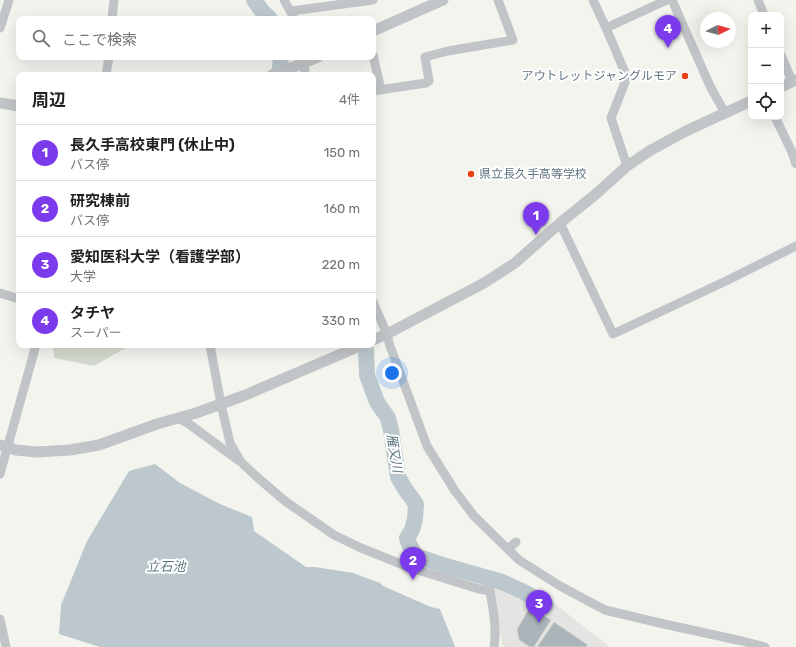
<!DOCTYPE html>
<html lang="ja">
<meta charset="utf-8">
<style>
:root{--surface:#fff;--page:#f2f2f2;--text:#202124;--muted:#757577;--line:#e0e0e0;--accent:#7c3aed}
body{margin:0;font-family:Rubik,"Noto Sans JP",sans-serif;background:var(--page);color:var(--text)}
.controls{position:absolute;right:12px;top:12px;display:grid;overflow:hidden;border-radius:8px;box-shadow:0 4px 16px #0002}
.controls button{width:36px;height:36px;display:grid;place-items:center;padding:0;border:0;border-bottom:1px solid var(--line);background:var(--surface);color:var(--text);font:20px sans-serif}
.compass{position:absolute;left:700px;top:12px;width:36px;height:36px;border-radius:50%;background:var(--surface);box-shadow:0 4px 16px #0002;rotate:84deg}
.you{position:absolute;left:392px;top:373px;width:14px;height:14px;margin:-10px;border:3px solid #fff;border-radius:50%;background:#1a73e8;box-shadow:0 0 0 6px #1a73e833}
.badge{display:grid;place-items:center;width:26px;height:26px;border-radius:50%;background:var(--accent);color:#fff;font-size:13px;font-weight:700}
.pin{position:absolute;translate:-50% -33px;filter:drop-shadow(0 1px 2px #0008)}
.pin::after{content:'';position:absolute;top:21px;width:14px;height:12px;background:inherit;clip-path:polygon(0 0,100% 0,50% 100%)}
.list{margin:0;padding:0;list-style:none}
h2{display:flex;justify-content:space-between;align-items:center;height:52px;margin:0;padding:0 16px;font-size:17px}
h2 small{font-size:13px;font-weight:400;color:var(--muted)}
.list li{display:grid;grid-template-columns:26px 1fr auto;gap:12px;align-items:center;box-sizing:border-box;height:56px;padding:0 16px;border-top:1px solid var(--line)}
.list b{display:block;font-size:15px;white-space:nowrap}
.list p{margin:0;font-size:13px;white-space:nowrap;color:var(--muted)}
.list em{font-size:13px;font-style:normal;color:var(--muted)}
.icon{flex:none;width:22px;height:22px;fill:none;stroke:currentColor;stroke-width:2;stroke-linecap:round;stroke-linejoin:round}
.map{position:relative;flex:none;width:796px;height:647px;overflow:hidden}
.search{position:absolute;background:var(--surface);box-shadow:0 4px 16px #0002;left:16px;top:16px;width:360px;height:44px;display:flex;align-items:center;gap:10px;box-sizing:border-box;padding:0 14px;border-radius:8px;color:var(--muted);font-size:15px}
.panel{position:absolute;background:var(--surface);box-shadow:0 4px 16px #0002;left:16px;top:72px;width:360px;height:276px;border-radius:8px}
.map>svg:first-child{display:block}
.built{fill:#e4e5e3}
.green{fill:#d5dbd0}
.water{fill:#bcc8cd}
.lines{fill:none;stroke-linecap:round;stroke-linejoin:round}
.river{stroke:#bcc8cd;stroke-width:16}
.building{fill:#abb4b8;stroke:#d5d5d2}
.minor{stroke:#c1c5c8;stroke-width:9}
.tertiary{stroke:#c1c5c8;stroke-width:11}
.poi-dot{fill:#eb4118;stroke:#fff;stroke-width:1.5}
.labels{text-anchor:middle;stroke-width:4;stroke-linejoin:round;paint-order:stroke}
.poi-label{font-size:12px;fill:#617582;stroke:#fff;text-anchor:end}
.water-label{font-size:13px;font-style:italic;fill:#5c7780;stroke:#fff}
</style>
<div class="map">
<svg width="796" height="647" viewBox="0 0 796 647">
<rect width="100%" height="100%" fill="#f4f4ef"/>
<!-- built -->
<polygon class="built" points="488,572 549,599 610,647 503,647"/>
<!-- green -->
<polygon class="green" points="53,345 131,345 94,366 54,358"/>
<!-- water -->
<polygon class="water" points="155,464 180,483 220,504 252,517 254,531 306,567 315,567 353,573 380,583 383,586 431,607 440,609 455,647 100,647 59,634 61,605 87,541 129,471"/>
<g class="lines">
<!-- river -->
<g class="river">
<polyline points="254,0 262,11 270,19"/>
<polyline points="279,75 281,57"/>
<polyline points="366,350 367,375 377,402 388,418 391,430 398,477 405,489 416,504 415,519 412,530 407,538 409,544 416,556 446,566 502,582 524,592 546,605"/>
</g>
</g>
<!-- building -->
<g class="building">
<polygon points="530,607 551,620 534,647 530,647 519,640 517,629"/>
<polygon points="554,622 588,645 586,647 537,647"/>
</g>
<g class="lines">
<!-- minor -->
<g class="minor">
<polyline points="284,0 292,14 294,19"/>
<polyline points="593,0 606,28 627,77 611,118 627,166"/>
<polyline points="672,0 710,86 725,113"/>
<polyline points="758,0 764,15"/>
<polyline points="291,11 373,0"/>
<polyline points="112,19 114,0"/>
<polyline points="0,28 9,0"/>
<polyline points="606,28 667,0"/>
<polyline points="373,55 381,90"/>
<polyline points="781,55 792,81"/>
<polyline points="304,57 305,75"/>
<polyline points="106,75 109,57"/>
<polyline points="373,91 426,83 429,81 425,57 448,51 513,40 498,0"/>
<polyline points="775,117 791,150 796,164"/>
<polyline points="560,223 613,334 726,281 796,246"/>
<polyline points="0,293 19,299"/>
<polyline points="373,302 387,334 390,346 427,446 455,491 474,516 519,560 560,586 605,610 664,624 742,641 765,647"/>
<path d="M210 345 221 404 230 443 241 462 258 478 285 501 334 535 361 548 411 568 479 589 490 591C493 610 497 628 494 647"/>
<polyline points="178,418 189,424 238,460"/>
<polyline points="0,474 36,345"/>
<polyline points="508,549 516,542"/>
<polyline points="0,619 6,647"/>
</g>
<!-- tertiary -->
<g class="tertiary">
<polyline points="373,31 443,0"/>
<polyline points="272,75 304,63 318,57"/>
<polyline points="781,87 796,80"/>
<polyline points="0,103 19,106"/>
<polyline points="373,340 387,334 484,283 515,263 560,223 596,194 627,166 651,150 686,131 751,101"/>
<polyline points="0,445 16,450 37,452 70,450 99,445 157,424 196,413 243,396 362,345"/>
</g>
</g>
<!-- markers -->
<g class="poi-dot">
<circle cx="685" cy="76" r="4"/>
<circle cx="471" cy="174" r="4"/>
</g>
<g class="labels">
<!-- poi labels -->
<g class="poi-label">
<text x="677" y="80">アウトレットジャングルモア</text>
<text x="479" y="178" text-anchor="start">県立長久手高等学校</text>
</g>
<!-- water labels -->
<g class="water-label">
<text transform="translate(395 453) rotate(80)" y="5">雁又川</text>
<text x="166" y="571">立石池</text>
</g>
</g>
</svg>
<div class="controls">
<button>+</button>
<button>−</button>
<button><svg class="icon" aria-label="locate" viewBox="0 0 24 24"><circle cx="12" cy="12" r="6"/><path d="M12 2v4M12 18v4M2 12h4M18 12h4"/></svg></button>
</div>
<svg class="compass" viewBox="-18 -18 36 36"><path d="M0-13l5 13h-10z" fill="#e53935"/><path d="M0 13l5-13h-10z" fill="#757577"/></svg>
<div class="you"></div>
<div class="pin badge" style="left:536px;top:235px">1</div>
<div class="pin badge" style="left:413px;top:580px">2</div>
<div class="pin badge" style="left:539px;top:623px">3</div>
<div class="pin badge" style="left:668px;top:48px">4</div>
<div class="search"><svg class="icon" aria-label="search" viewBox="0 0 24 24"><circle cx="10" cy="10" r="6"/><path d="M15 15l6 6"/></svg>ここで検索</div>
<section class="panel">
<h2>周辺<small>4件</small></h2>
<ul class="list">
<li><span class="badge">1</span><div><b>長久手高校東門 (休止中)</b><p>バス停</p></div><em>150 m</em></li>
<li><span class="badge">2</span><div><b>研究棟前</b><p>バス停</p></div><em>160 m</em></li>
<li><span class="badge">3</span><div><b>愛知医科大学（看護学部）</b><p>大学</p></div><em>220 m</em></li>
<li><span class="badge">4</span><div><b>タチヤ</b><p>スーパー</p></div><em>330 m</em></li>
</ul>
</section>
</div>
